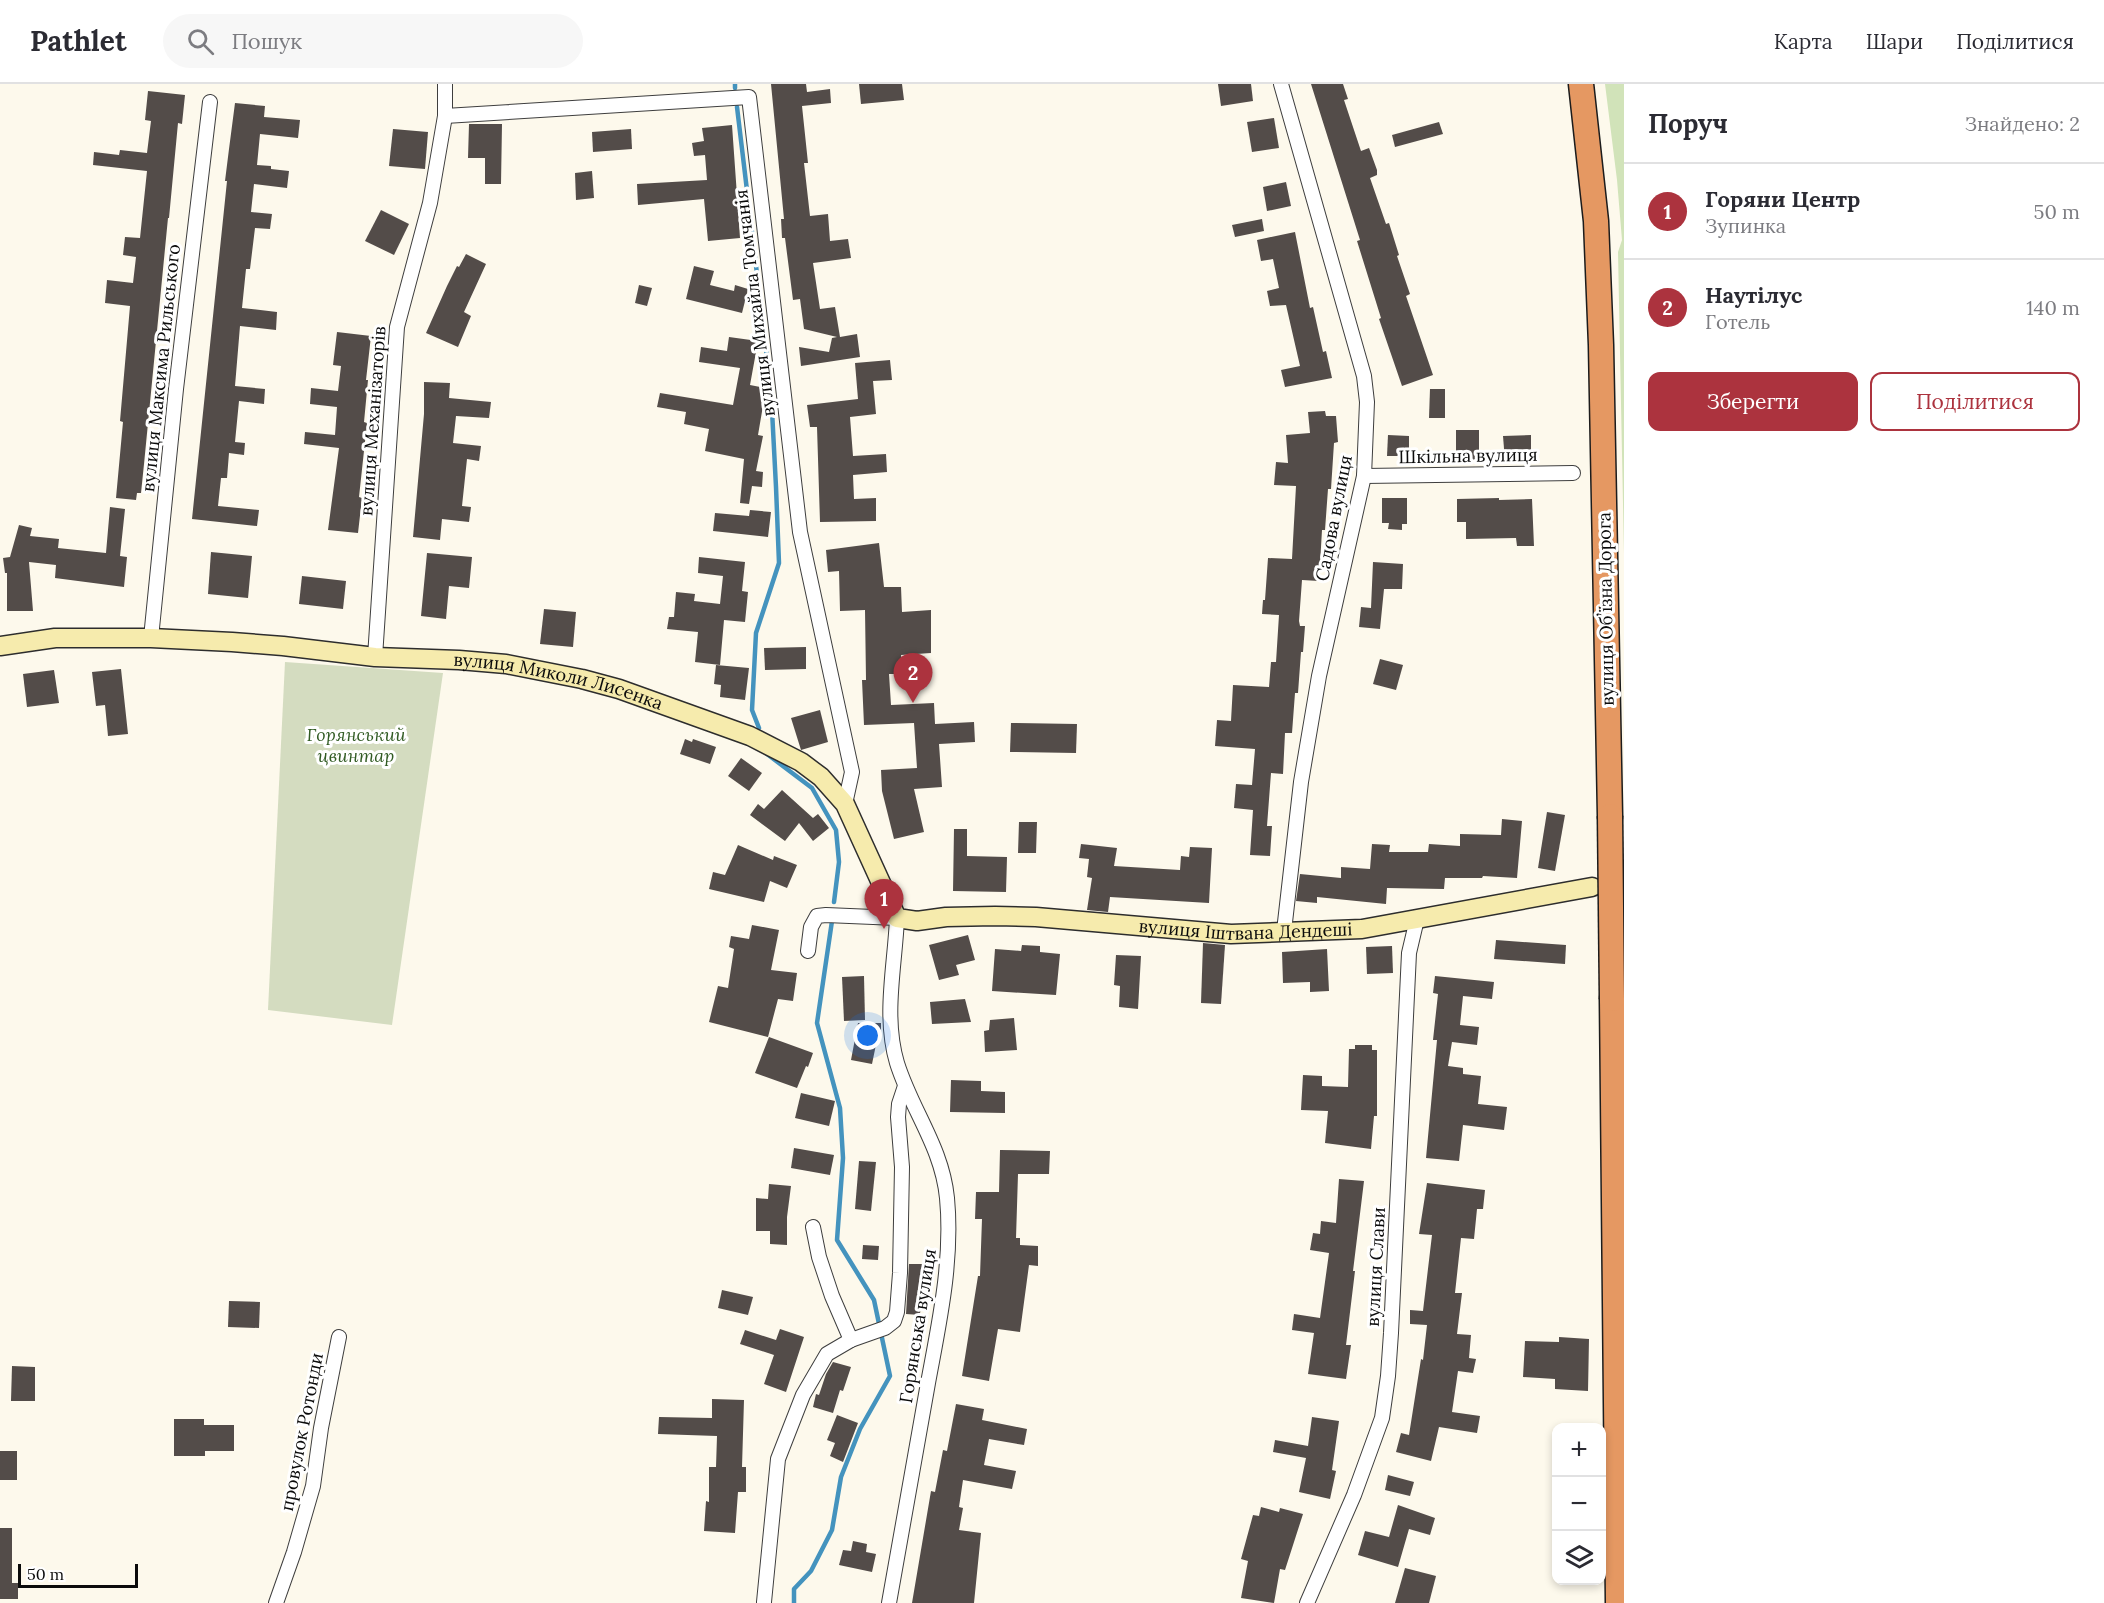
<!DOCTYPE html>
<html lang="uk">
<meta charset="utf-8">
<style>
:root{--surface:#fff;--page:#f7f7f7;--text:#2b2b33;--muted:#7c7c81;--line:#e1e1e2;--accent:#ac333e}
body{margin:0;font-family:Lora,serif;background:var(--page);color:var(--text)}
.controls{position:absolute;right:18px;bottom:18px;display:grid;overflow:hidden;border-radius:12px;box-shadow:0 3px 9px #0003}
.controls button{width:54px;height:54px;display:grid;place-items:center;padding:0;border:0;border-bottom:2px solid var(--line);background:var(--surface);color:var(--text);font:30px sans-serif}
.scale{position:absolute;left:18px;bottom:15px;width:120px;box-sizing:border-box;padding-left:6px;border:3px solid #0b0b0b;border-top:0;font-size:16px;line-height:21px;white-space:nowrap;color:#0b0b0b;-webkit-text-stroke:4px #fff;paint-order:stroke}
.you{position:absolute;left:868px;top:952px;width:21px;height:21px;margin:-15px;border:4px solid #fff;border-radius:50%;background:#1a73e8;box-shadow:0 0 0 9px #1a73e833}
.badge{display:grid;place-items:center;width:39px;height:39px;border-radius:50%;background:var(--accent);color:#fff;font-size:20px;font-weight:700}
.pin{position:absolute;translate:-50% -50px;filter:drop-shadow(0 2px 3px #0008)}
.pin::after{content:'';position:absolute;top:32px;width:21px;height:18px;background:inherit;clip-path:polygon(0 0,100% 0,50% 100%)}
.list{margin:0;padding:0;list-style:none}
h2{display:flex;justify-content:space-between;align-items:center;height:78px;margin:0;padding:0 24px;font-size:26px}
h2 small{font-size:20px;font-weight:400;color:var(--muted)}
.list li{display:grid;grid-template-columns:39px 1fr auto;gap:18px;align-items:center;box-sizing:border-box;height:96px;padding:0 24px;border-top:2px solid var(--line)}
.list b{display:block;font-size:22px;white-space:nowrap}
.list p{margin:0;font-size:20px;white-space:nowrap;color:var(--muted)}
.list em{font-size:20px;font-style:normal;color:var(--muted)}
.actions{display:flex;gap:12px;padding:18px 24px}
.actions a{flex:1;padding:14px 0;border:2px solid var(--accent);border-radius:12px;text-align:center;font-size:21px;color:var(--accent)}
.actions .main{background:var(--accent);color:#fff}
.icon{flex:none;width:33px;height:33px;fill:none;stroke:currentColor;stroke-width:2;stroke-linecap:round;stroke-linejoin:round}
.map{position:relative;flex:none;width:1624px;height:1519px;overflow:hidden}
header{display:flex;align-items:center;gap:36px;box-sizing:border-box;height:84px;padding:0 30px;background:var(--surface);border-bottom:2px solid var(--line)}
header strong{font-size:28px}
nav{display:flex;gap:33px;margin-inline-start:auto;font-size:21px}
.search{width:420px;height:54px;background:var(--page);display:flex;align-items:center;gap:15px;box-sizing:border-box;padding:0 21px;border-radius:33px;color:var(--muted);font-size:22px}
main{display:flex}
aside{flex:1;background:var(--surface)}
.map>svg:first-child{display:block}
.green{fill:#d1e3b9}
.cemetery{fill:#d4dcc0}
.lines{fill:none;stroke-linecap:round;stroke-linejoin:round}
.stream{stroke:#4493be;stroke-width:4.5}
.building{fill:#534c49}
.street-casing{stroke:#3e3e3e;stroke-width:16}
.secondary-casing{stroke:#2d2d2d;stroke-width:21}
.highway-casing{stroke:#1c1c1c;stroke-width:27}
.street{stroke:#fff;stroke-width:14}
.secondary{stroke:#f6ebad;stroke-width:18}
.highway{stroke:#e59862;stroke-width:24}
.highway-bridge-casing{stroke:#1c1c1c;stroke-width:27;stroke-linecap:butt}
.highway-bridge{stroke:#e59862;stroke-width:24}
.labels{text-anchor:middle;stroke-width:6;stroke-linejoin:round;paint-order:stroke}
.street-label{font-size:18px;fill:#0b0b0b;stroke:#fff}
.park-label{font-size:18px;font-style:italic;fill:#315b23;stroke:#fff}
</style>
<header>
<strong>Pathlet</strong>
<div class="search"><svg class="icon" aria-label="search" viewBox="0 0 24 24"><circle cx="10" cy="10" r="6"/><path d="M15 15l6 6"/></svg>Пошук</div>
<nav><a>Карта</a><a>Шари</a><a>Поділитися</a></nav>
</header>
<main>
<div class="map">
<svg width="1624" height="1519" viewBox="0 0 1624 1519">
<rect width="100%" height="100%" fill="#fdf9ec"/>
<!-- green -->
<polygon class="green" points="1605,0 1624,0 1624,470 1618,168 1622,156 1617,96"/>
<!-- cemetery -->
<polygon class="cemetery" points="285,578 443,589 392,941 268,926"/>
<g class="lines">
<!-- stream -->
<g class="stream">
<polyline points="735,0 735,4"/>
<polyline points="737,23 771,307 776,403 779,479 756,549 752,626 759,644"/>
<polyline points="767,670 812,704 836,746 839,778 834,818"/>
<polyline points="794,1519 794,1505 811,1487 832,1446 841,1393 860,1345 890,1292 874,1216 837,1156 843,1074 840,1024 817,939 832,837"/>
</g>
</g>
<!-- building -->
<g class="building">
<polygon points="771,0 806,0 807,8 830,5 831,19 802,22 808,79 804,79 810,132 828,130 830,157 848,155 851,174 813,179 820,225 835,223 840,253 857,250 860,273 801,282 799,263 829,268 832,254 837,253 804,245 800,215 793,216 785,154 782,154 781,135 784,135"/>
<polygon points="859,0 902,0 904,16 861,20"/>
<polygon points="1218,0 1251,0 1253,17 1221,22"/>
<polygon points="1311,0 1343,0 1348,15 1344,16 1361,67 1369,64 1377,86 1377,91 1370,94 1386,140 1389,139 1399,171 1397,172 1410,210 1406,212 1433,291 1402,302 1379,235 1381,234 1357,157 1360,156"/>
<polygon points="148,7 185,11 182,40 178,39 169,134 168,134 144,380 141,409 137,409 136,416 116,414 123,338 120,337 130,222 105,219 107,196 133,199 136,173 123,171 125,153 140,154 147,87 93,81 94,68 119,71 120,66 147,69 151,37 145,36"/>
<polygon points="235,19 265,22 264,33 300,36 298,54 260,50 257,81 271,82 271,85 289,87 287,104 254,100 251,128 272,130 270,145 255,144 250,185 246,185 242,224 277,228 276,246 240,242 235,302 265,305 264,320 239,317 235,358 245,359 244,371 229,369 227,394 221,394 218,422 259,426 257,442 192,435 227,97 225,97 229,65"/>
<polygon points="1274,34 1279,64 1252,68 1247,38"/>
<polygon points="1439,38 1443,50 1395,63 1392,51"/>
<polygon points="469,40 502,40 501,100 485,100 485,74 468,74"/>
<polygon points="732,41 740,154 708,157 704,115 638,121 637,100 707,96 705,71 694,72 692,59 704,57 702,44"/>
<polygon points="393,45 428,48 425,85 389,82"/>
<polygon points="631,45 632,65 593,68 592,48"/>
<polygon points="592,87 594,114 576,116 575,89"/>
<polygon points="1286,98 1291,122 1267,127 1263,103"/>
<polygon points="381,126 409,140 394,171 365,157"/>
<polygon points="1262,135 1264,147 1235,153 1232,141"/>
<polygon points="1295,148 1310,224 1313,223 1323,268 1326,267 1332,294 1285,303 1281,286 1300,282 1286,221 1270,222 1267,207 1279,204 1273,175 1261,177 1257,156"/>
<polygon points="466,170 486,180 464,228 471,232 458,263 426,249 447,202 457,182 459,183"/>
<polygon points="694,182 714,187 710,201 734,207 735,201 748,205 742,229 686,215"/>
<polygon points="639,201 652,204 647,222 635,219"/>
<polygon points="337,248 371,252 366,296 368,296 364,338 367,339 359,413 362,414 358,449 328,446 339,364 304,360 305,348 335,351 337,323 310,320 311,304 338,307 341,282 333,281"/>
<polygon points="729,253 758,257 750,301 766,304 758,351 763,352 756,387 763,388 762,403 752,402 749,420 740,419 744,375 705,367 709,345 684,340 686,328 657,323 660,309 733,321 740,284 699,278 701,263 727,267"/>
<polygon points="890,276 892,296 873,297 876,330 850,333 853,372 886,370 887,388 853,391 854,415 876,414 876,437 820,438 817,343 810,343 807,321 858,315 855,279"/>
<polygon points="424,298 450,299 449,314 491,318 489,334 456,332 453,359 481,362 479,377 467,375 462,422 471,423 469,438 442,435 440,456 413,453 424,330"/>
<polygon points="1430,305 1445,305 1445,334 1429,334"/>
<polygon points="1325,327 1326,332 1336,332 1338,358 1334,359 1331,405 1328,405 1325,446 1322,446 1319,497 1302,496 1299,537 1300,542 1305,542 1303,568 1301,568 1298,609 1295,609 1292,649 1285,649 1283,690 1271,689 1267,742 1272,742 1270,772 1250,771 1253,726 1234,724 1236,700 1252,701 1255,665 1215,662 1217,636 1231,637 1233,601 1269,603 1271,578 1276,578 1279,531 1262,530 1263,516 1265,516 1268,474 1292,475 1296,402 1274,401 1276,378 1288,379 1286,351 1310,349 1308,328"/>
<rect x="1456" y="346" width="23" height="30"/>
<polygon points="1388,351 1409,352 1409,372 1387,372"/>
<polygon points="1531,351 1531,377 1505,377 1503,352"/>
<polygon points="1382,414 1407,414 1407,440 1402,440 1402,446 1388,445 1389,439 1382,439"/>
<polygon points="1499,414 1499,416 1532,415 1534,462 1517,462 1516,454 1466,455 1466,438 1457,438 1457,415"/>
<polygon points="110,423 125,425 120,472 127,473 124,503 55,494 56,481 29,478 33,527 7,527 7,489 5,489 3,474 10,473 19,441 32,444 30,452 59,455 58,464 106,469"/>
<polygon points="750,426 771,428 768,453 713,447 715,429 749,432"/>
<polygon points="879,459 884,503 901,503 902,528 931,526 931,569 901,571 902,590 889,590 891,621 934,619 935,640 974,638 975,658 939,660 942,703 914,705 924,748 894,755 882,707 881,686 917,684 914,639 864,641 862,596 866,596 865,526 840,527 839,487 828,488 826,466"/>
<polygon points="211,468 252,472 248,514 208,510"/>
<polygon points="427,469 472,473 469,504 449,502 446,535 421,532"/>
<polygon points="699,473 745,478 742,507 748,508 745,538 724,536 720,581 695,578 698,548 667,545 669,533 674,533 676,508 695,510 694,517 720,520 723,492 698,489"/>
<polygon points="1373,478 1403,480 1402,505 1384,505 1380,545 1359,543 1361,523 1371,524"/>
<polygon points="302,492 346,497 343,525 299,520"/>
<polygon points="544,525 576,528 573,563 540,560"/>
<polygon points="806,563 806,585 765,586 764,564"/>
<polygon points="1380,575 1403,581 1396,606 1373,600"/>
<polygon points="716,581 749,584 745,616 720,613 721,601 714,600"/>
<polygon points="121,585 128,650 108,652 105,621 96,622 92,588"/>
<polygon points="54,586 59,619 27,623 23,590"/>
<polygon points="820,626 828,658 801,666 791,634"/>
<polygon points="1011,639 1077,640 1076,669 1010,668"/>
<polygon points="685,655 692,658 693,655 716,663 710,680 680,670"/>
<polygon points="741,674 762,689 749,707 728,692"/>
<polygon points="782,706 813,734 818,730 829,744 813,757 799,739 785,757 750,731 758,720 764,725"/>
<polygon points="1547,728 1565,731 1555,787 1538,784"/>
<polygon points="1502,735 1522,737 1517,794 1483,792 1482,794 1445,794 1444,805 1387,804 1386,820 1317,813 1317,819 1296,817 1300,790 1341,794 1341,783 1370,785 1372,760 1390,761 1389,768 1428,768 1429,760 1460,762 1460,750 1501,751"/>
<polygon points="1019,738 1037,738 1036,769 1018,769"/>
<polygon points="954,745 967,745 967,772 1007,773 1006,808 953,807"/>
<polygon points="1081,760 1117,764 1114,782 1180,786 1181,772 1189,773 1190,763 1212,764 1209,819 1110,813 1108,828 1087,826 1092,794 1087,793 1089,775 1079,774"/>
<polygon points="738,761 773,776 774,772 797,781 787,804 770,797 764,818 709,805 713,788 725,791"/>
<polygon points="752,841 779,846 771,886 797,889 793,917 778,915 768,953 709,938 718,902 728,904 734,865 729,863 731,852 749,855"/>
<polygon points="968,851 975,876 956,881 959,891 939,896 929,861"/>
<polygon points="1496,856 1566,861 1565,880 1494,875"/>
<polygon points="1203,859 1225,861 1221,920 1201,919"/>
<polygon points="1022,861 1040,862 1040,868 1060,870 1056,911 992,907 995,865 1021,867"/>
<polygon points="1392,862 1393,889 1367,890 1366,863"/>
<polygon points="1327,865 1329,907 1310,908 1310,898 1283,899 1282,868"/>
<polygon points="1116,871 1141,872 1138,925 1119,923 1120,902 1114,901"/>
<polygon points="864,892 865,936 844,937 842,893"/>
<polygon points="1435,892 1494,898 1492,915 1463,912 1460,941 1479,943 1477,961 1452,958 1448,982 1463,984 1463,990 1481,992 1478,1020 1507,1023 1504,1046 1463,1041 1459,1077 1426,1074 1437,956 1433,956 1438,910 1433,909"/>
<polygon points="965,915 971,938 932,940 930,918"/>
<polygon points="1014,934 1017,966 985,968 984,947 989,946 990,936"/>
<polygon points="858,939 881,939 881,951 878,951 872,980 851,976"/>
<polygon points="769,953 813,969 808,983 806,982 797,1004 755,989"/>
<polygon points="1355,961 1372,961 1372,966 1377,966 1377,1032 1374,1032 1371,1065 1325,1059 1328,1027 1301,1026 1303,991 1322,992 1322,1002 1348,1003 1349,965 1355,965"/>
<polygon points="951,996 981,997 981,1007 1005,1008 1005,1029 950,1028"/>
<polygon points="801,1009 835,1017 829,1042 795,1034"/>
<polygon points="794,1064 834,1071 830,1091 791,1084"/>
<polygon points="1000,1066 1050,1067 1049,1090 1018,1090 1016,1154 1020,1154 1020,1161 1038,1162 1038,1182 1029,1181 1020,1248 998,1245 989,1297 962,1292 978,1192 980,1192 982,1135 975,1135 976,1108 999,1108"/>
<polygon points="859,1077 876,1078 871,1127 855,1125"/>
<polygon points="1339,1095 1364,1097 1353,1187 1355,1187 1346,1261 1351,1261 1346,1295 1308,1290 1314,1249 1292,1246 1294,1230 1320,1234 1329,1169 1310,1166 1313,1149 1320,1150 1321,1137 1336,1139"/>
<polygon points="1427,1099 1485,1106 1483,1125 1477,1125 1474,1155 1461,1154 1455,1209 1462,1209 1457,1250 1471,1251 1469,1274 1476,1275 1473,1289 1458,1287 1452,1328 1480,1332 1477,1349 1439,1343 1431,1377 1396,1368 1401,1349 1409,1351 1421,1275 1423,1276 1427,1241 1410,1240 1410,1226 1423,1227 1432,1151 1419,1150"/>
<polygon points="769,1100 791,1102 787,1133 787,1161 770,1160 770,1147 756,1147 756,1114 768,1115"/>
<polygon points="863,1161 879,1162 878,1176 862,1175"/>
<polygon points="909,1180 923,1180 920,1231 906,1230"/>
<polygon points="722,1206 753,1213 748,1231 718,1224"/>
<polygon points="229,1217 260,1218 259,1244 228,1243"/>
<polygon points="780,1245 804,1253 786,1308 764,1300 774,1271 740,1260 745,1246 776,1256"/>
<polygon points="1559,1253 1589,1255 1588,1307 1555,1305 1555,1295 1523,1293 1525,1257 1559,1258"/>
<polygon points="833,1278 851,1283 843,1307 840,1306 833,1329 813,1323 816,1310 819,1311 826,1290"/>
<polygon points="12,1282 35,1283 35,1317 11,1317"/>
<polygon points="712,1315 744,1316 742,1383 746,1383 746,1408 738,1408 735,1449 704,1447 706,1417 709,1418 709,1383 716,1383 717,1352 658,1350 659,1333 712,1334"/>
<polygon points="956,1320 984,1325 982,1336 1027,1345 1024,1361 989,1355 984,1381 1016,1387 1012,1405 963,1396 959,1423 963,1424 959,1446 981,1449 974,1519 912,1519 931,1407 935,1408 943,1366 947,1367"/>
<polygon points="837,1331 858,1339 843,1378 830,1372 835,1359 827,1356"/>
<polygon points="1312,1333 1339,1337 1332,1386 1336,1387 1330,1415 1299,1408 1306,1374 1273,1368 1275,1356 1308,1362"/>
<polygon points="174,1335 204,1335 204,1341 234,1341 234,1367 205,1367 205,1372 174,1372"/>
<rect x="0" y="1367" width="17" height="29"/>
<polygon points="1388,1391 1414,1398 1410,1412 1385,1406"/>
<polygon points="1398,1421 1435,1434 1430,1451 1409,1445 1398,1483 1358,1471 1365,1447 1389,1453"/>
<polygon points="1261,1423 1279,1428 1280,1424 1303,1430 1285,1486 1280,1485 1274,1519 1241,1514 1248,1477 1241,1475 1253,1431 1259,1432"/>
<polygon points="0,1444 12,1444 12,1499 18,1499 18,1515 0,1515"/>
<polygon points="853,1457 867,1460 866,1468 876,1470 872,1488 839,1481 843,1466 851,1467"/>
<polygon points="1405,1484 1436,1492 1429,1519 1395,1519"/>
</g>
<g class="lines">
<!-- street casing -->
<g class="street-casing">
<g id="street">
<polyline points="1281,0 1364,292 1367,318 1364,392 1319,592 1301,698 1284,847"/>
<polyline points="445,32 749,13 800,448 852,688 845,720"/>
<polyline points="1364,392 1573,389"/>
<polyline points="151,554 176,305 210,18"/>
<polyline points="375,573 397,243 430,119 445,32 445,0"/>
<path d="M808 867 811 843 817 832 826 831 897 834C895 882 883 932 897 979 912 1027 942 1063 947 1114 953 1177 939 1239 928 1299 915 1373 902 1446 889 1519"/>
<polyline points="813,1143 819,1173 832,1212 851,1256"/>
<polyline points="764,1518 778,1375 803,1311 827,1270 851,1256 885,1244 894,1237 897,1228 900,1189 902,1083 898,1033 899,1020 905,1002"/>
<polyline points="276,1519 294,1468 313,1402 321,1344 339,1253"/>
<polyline points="1307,1519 1354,1411 1382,1334 1388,1292 1391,1249 1409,869 1417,835"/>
</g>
</g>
<!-- secondary casing -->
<g class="secondary-casing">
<g id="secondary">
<path id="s1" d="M0 562 55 554H151L232 558 283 562 375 573 459 576 506 580 582 595 619 605 750 652 801 678 821 693 845 720 897 834 917 837 946 833 995 832 1036 833 1231 850 1362 845 1592 803"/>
</g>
</g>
<!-- highway casing -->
<g class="highway-casing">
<g id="highway">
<polyline points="1581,0 1596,137 1601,261 1610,732"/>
<polyline points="1612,915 1618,1519"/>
</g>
</g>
<!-- street -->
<use href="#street" class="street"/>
<!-- secondary -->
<use href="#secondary" class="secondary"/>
<!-- highway -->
<use href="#highway" class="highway"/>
<!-- highway-bridge casing -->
<g class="highway-bridge-casing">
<polyline id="highway-bridge" points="1610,732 1612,915"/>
</g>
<!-- highway-bridge -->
<use href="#highway-bridge" class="highway-bridge"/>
</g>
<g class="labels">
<!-- street labels -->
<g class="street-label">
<text transform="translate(755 219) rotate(-97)" y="6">вулиця Михайла Томчанія</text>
<text transform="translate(161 284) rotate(-84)" y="6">вулиця Максима Рильського</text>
<text transform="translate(373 337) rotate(-86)" y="6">вулиця Механізаторів</text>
<text transform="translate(1468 372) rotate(-1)" y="6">Шкільна вулиця</text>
<text transform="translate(1334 434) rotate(-79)" y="6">Садова вулиця</text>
<text transform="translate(1606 525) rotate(-91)" y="6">вулиця Обʼїзна Дорога</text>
<text dy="6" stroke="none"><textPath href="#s1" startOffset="562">вулиця Миколи Лисенка</textPath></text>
<text dy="6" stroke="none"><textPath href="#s1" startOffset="1356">вулиця Іштвана Дендеші</textPath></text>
<text transform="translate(1376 1183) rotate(-87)" y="6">вулиця Слави</text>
<text transform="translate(918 1242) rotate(-81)" y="6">Горянська вулиця</text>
<text transform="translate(302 1348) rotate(-79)" y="6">провулок Ротонди</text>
</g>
<!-- park labels -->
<g class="park-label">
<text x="356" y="657">Горянський<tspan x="356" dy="21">цвинтар</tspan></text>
</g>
</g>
</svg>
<div class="controls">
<button>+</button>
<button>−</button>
<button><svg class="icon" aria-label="layers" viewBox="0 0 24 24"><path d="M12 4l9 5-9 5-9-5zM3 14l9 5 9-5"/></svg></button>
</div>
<div class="scale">50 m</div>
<div class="you"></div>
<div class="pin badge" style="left:884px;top:845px">1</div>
<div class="pin badge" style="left:913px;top:619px">2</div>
</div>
<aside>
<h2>Поруч<small>Знайдено: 2</small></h2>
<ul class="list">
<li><span class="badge">1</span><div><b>Горяни Центр</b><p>Зупинка</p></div><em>50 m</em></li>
<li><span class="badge">2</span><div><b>Наутілус</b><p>Готель</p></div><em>140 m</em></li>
</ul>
<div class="actions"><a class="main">Зберегти</a><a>Поділитися</a></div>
</aside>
</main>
